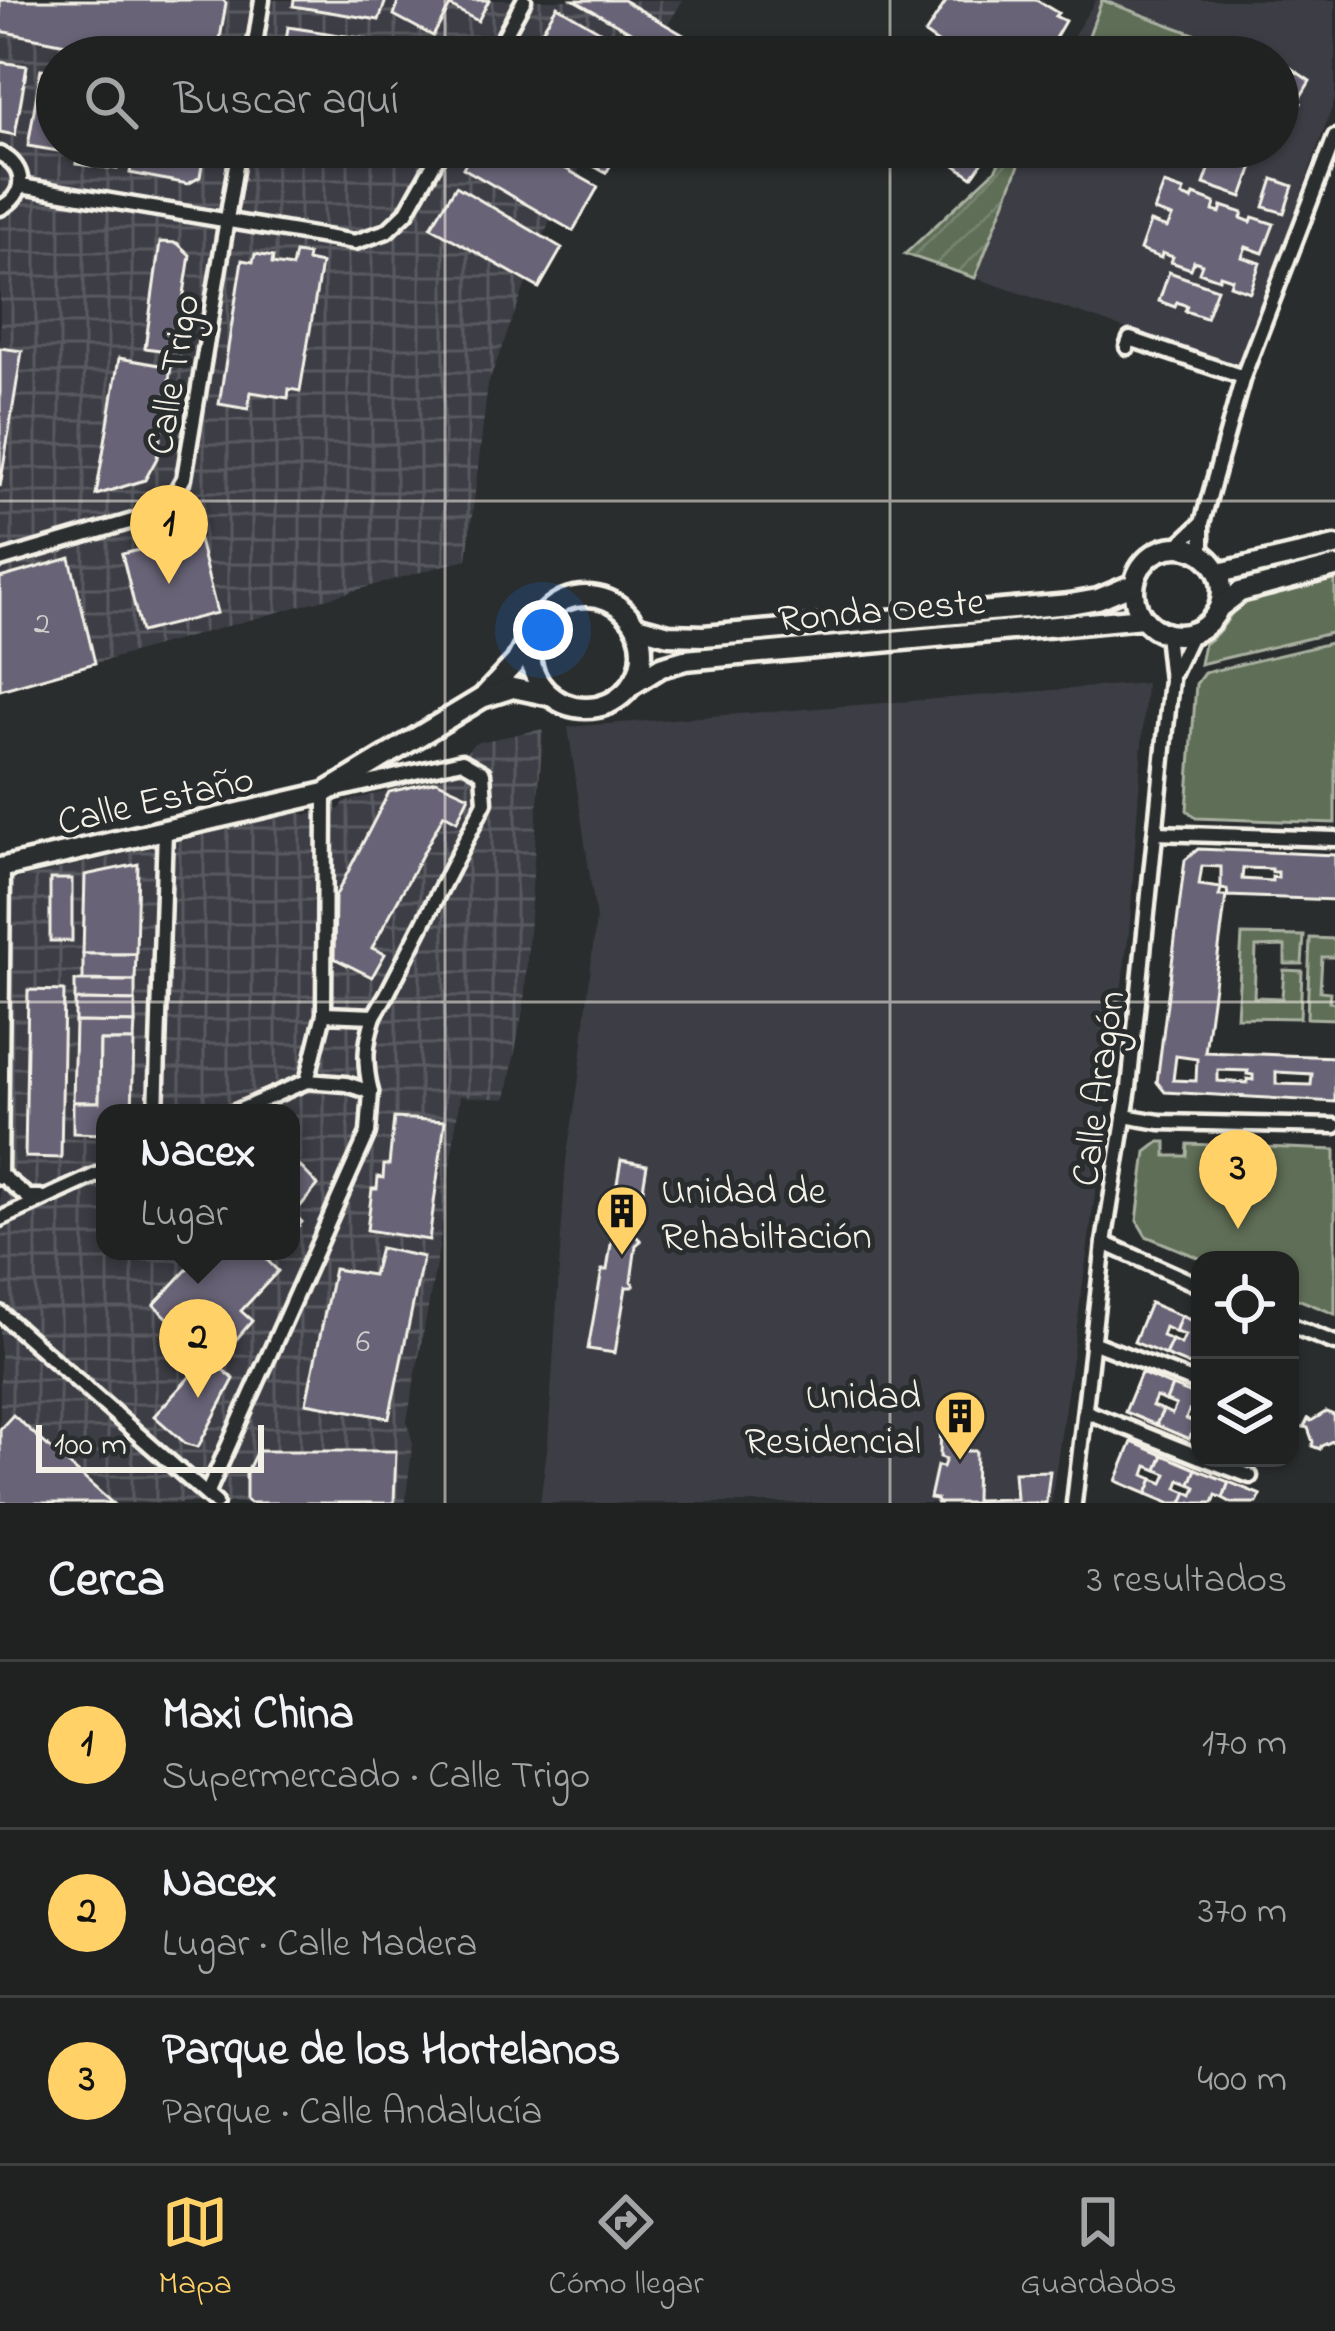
<!DOCTYPE html>
<html lang="es">
<meta charset="utf-8">
<style>
:root{--surface:#202222;--page:#2d2f2f;--text:#f1f3f6;--muted:#a2a4a5;--line:#3d3f40;--accent:#ffd166}
body{margin:0;font-family:"Indie Flower",sans-serif;background:var(--page);color:var(--text)}
.controls{position:absolute;right:36px;bottom:36px;display:grid;overflow:hidden;border-radius:24px;box-shadow:0 3px 9px #0004}
.controls button{width:108px;height:108px;display:grid;place-items:center;padding:0;border:0;border-bottom:3px solid var(--line);background:var(--surface);color:var(--text);font:60px sans-serif}
.scale{position:absolute;left:36px;bottom:30px;width:228px;box-sizing:border-box;padding-left:12px;border:6px solid #f4f1e8;border-top:0;font-size:33px;line-height:42px;white-space:nowrap;color:#f4f1e8;-webkit-text-stroke:9px #2a2d2e;paint-order:stroke}
.you{position:absolute;left:543px;top:630px;width:42px;height:42px;margin:-30px;border:9px solid #fff;border-radius:50%;background:#1a73e8;box-shadow:0 0 0 18px #1a73e833}
.badge{display:grid;place-items:center;width:78px;height:78px;border-radius:50%;background:var(--accent);color:#111;font-size:39px;font-weight:700}
.pin{position:absolute;translate:-50% -99px;filter:drop-shadow(0 3px 6px #0008)}
.pin::after{content:'';position:absolute;top:63px;width:42px;height:36px;background:inherit;clip-path:polygon(0 0,100% 0,50% 100%)}
.popup{position:absolute;left:96px;top:1104px;width:204px;height:156px;box-sizing:border-box;display:grid;place-content:center;border-radius:24px;background:var(--surface);filter:drop-shadow(0 3px 9px #0005);font-size:39px;white-space:nowrap;color:var(--muted)}
.popup b{font-size:45px;color:var(--text)}
.popup::after{content:'';position:absolute;left:50%;top:100%;margin-left:-24px;border:24px solid transparent;border-top-color:var(--surface)}
.list{margin:0;padding:0;list-style:none}
h2{display:flex;justify-content:space-between;align-items:center;height:156px;margin:0;padding:0 48px;font-size:51px}
h2 small{font-size:39px;font-weight:400;color:var(--muted)}
.list li{display:grid;grid-template-columns:78px 1fr auto;gap:36px;align-items:center;box-sizing:border-box;height:168px;padding:0 48px;border-top:3px solid var(--line)}
.list b{display:block;font-size:45px;white-space:nowrap}
.list p{margin:0;font-size:39px;white-space:nowrap;color:var(--muted)}
.list em{font-size:39px;font-style:normal;color:var(--muted)}
.icon{flex:none;width:66px;height:66px;fill:none;stroke:currentColor;stroke-width:2;stroke-linecap:round;stroke-linejoin:round}
.map{position:relative;flex:none;width:1335px;height:1503px;overflow:hidden}
.search{position:absolute;background:var(--surface);box-shadow:0 3px 9px #0004;left:36px;right:36px;top:36px;height:132px;display:flex;align-items:center;gap:30px;box-sizing:border-box;padding:0 42px;border-radius:66px;color:var(--muted);font-size:45px}
.sheet{height:660px;background:var(--surface)}
nav{display:flex;justify-content:space-around;align-items:center;box-sizing:border-box;height:168px;border-top:3px solid var(--line);background:var(--surface);font-size:33px;color:var(--muted)}
nav a{display:grid;justify-items:center;gap:6px}
nav .on{color:var(--accent)}
.map>svg:first-child{display:block}
.built{fill:#3c3e44}
.industrial{fill:url(#industrial-grid);fill-rule:evenodd}
.green{fill:#5e6e57;stroke:#a9b0a0;stroke-width:3}
.garden{fill:url(#garden-furrows);stroke:#a9b0a0;stroke-width:3}
.building{fill:#676476;stroke:#f4f1e8;stroke-width:3;fill-rule:evenodd}
.lines{fill:none;stroke-linecap:round;stroke-linejoin:round}
.street-casing{stroke:#f4f1e8;stroke-width:21}
.secondary-casing{stroke:#f4f1e8;stroke-width:27}
.street{stroke:#2a2d2e;stroke-width:12}
.secondary{stroke:#2a2d2e;stroke-width:18}
.grid{fill:none;stroke:#f4f1e8;stroke-width:3;stroke-opacity:0.55}
.labels{text-anchor:middle;stroke-width:10;stroke-linejoin:round;paint-order:stroke}
.number-label{font-size:33px;fill:#d1cecc}
.street-label{font-size:39px;fill:#f4f1e8;stroke:#2a2d2e}
.poi-label{font-size:39px;fill:#f4f1e8;stroke:#2a2d2e;text-anchor:start}
</style>
<div class="map">
<svg width="1335" height="1503" viewBox="0 0 1335 1503">
<defs>
<pattern id="industrial-grid" width="8" height="8" patternUnits="userSpaceOnUse" patternTransform="scale(3)"><rect width="8" height="8" fill="#3c3e44"/><path d="M0 4h8M4 0v8" fill="none" stroke="#595a5f"/></pattern>
<pattern id="garden-furrows" width="10" height="10" patternUnits="userSpaceOnUse" patternTransform="scale(3)"><rect width="10" height="10" fill="#5e6e57"/><path d="M-1 1l2-2M0 10L10 0M9 11l2-2" fill="none" stroke="#76836f"/></pattern>
</defs>
<rect width="100%" height="100%" fill="#2a2d2e"/>
<filter id="ink" filterUnits="userSpaceOnUse"><feTurbulence type="fractalNoise" baseFrequency=".00833" numOctaves="2"/><feDisplacementMap in="SourceGraphic" scale="24" xChannelSelector="R" yChannelSelector="G"/><feConvolveMatrix kernelMatrix="1 2 1 2 8 2 1 2 1" color-interpolation-filters="sRGB"/></filter>
<g filter="url(#ink)">
<!-- built -->
<g class="built">
<polygon points="1096,0 1335,0 1335,99 1239,367 905,254 995,170 1008,147 1278,147 1278,57 1060,57"/>
<polygon points="1146,683 1130,923 1086,1262 1051,1503 540,1503 548,1442 566,1160 579,1079 596,918 568,727"/>
</g>
<!-- industrial -->
<g class="industrial">
<polygon points="0,0 683,0 648,57 57,57 57,147 593,147 552,215 488,384 467,559 0,690"/>
<path d="M543 729 524 1005 506 1099 460 1096 438 1254 407 1421 413 1444 405 1503H0V883L299 813 307 815 340 809 344 802 447 776 474 743ZM105 1113H291V1251H105Z"/>
</g>
<!-- green -->
<g class="green">
<polygon points="1102,0 1210,40 1204,57 1081,57"/>
<path d="M1335 576V632L1200 664 1204 644C1209 640 1214 637 1218 632 1230 620 1232 607 1247 598Z"/>
<polygon points="1335,642 1335,823 1196,818 1187,810 1196,684 1204,673"/>
<polygon points="1242,935 1304,936 1302,964 1285,964 1285,946 1256,947 1254,997 1282,998 1284,970 1302,971 1300,1018 1237,1017"/>
<polygon points="1310,938 1335,939 1335,957 1322,957 1320,991 1330,992 1329,1002 1335,1003 1335,1019 1307,1018"/>
<polygon points="1159,1142 1166,1142 1166,1156 1187,1156 1188,1144 1335,1150 1335,1314 1290,1296 1290,1260 1204,1260 1146,1236 1137,1221 1146,1152"/>
</g>
<!-- garden -->
<polygon class="garden" points="1008,147 1026,147 975,278 905,254 995,170"/>
<!-- building -->
<g class="building">
<polygon points="0,0 223,0 226,3 217,57 132,57 0,31"/>
<polygon points="294,0 386,0 379,20 293,6"/>
<polygon points="399,0 489,0 478,21 450,6 433,36 394,15"/>
<polygon points="574,0 623,0 687,37 675,57"/>
<polygon points="947,0 1036,0 1058,13 1055,16 1065,21 1044,57 935,57 942,46 925,34"/>
<polygon points="557,6 644,57 526,57"/>
<polygon points="288,27 366,39 364,57 284,57"/>
<polygon points="0,62 27,66 15,135 0,132"/>
<polygon points="1285,64 1310,81 1298,101 1301,103 1296,109 1293,107 1281,126 1278,124 1278,76"/>
<polygon points="41,69 57,71 57,147 64,147 64,152 28,146"/>
<polygon points="79,147 120,147 117,169 76,164"/>
<polygon points="135,147 205,147 200,177 188,184 130,173"/>
<polygon points="475,147 527,147 598,187 573,231 463,168"/>
<polygon points="559,147 621,147 606,173"/>
<polygon points="929,147 993,147 972,177"/>
<polygon points="1217,147 1244,147 1258,152 1242,197 1204,184"/>
<polygon points="1273,179 1293,186 1284,213 1264,207"/>
<polygon points="1164,184 1184,191 1182,196 1192,200 1194,195 1215,203 1213,211 1220,213 1222,206 1243,213 1241,218 1251,222 1253,217 1274,224 1263,253 1246,247 1242,257 1260,263 1250,292 1230,285 1232,279 1220,275 1219,279 1199,272 1202,264 1194,261 1191,269 1171,262 1173,257 1162,253 1161,258 1140,250 1150,222 1167,228 1172,217 1154,211"/>
<polygon points="456,186 562,248 539,288 431,227"/>
<polygon points="160,242 177,243 190,255 175,352 145,348"/>
<polygon points="295,253 308,255 307,261 321,264 300,391 289,389 288,398 251,392 248,409 219,404 242,260 253,262 255,254 273,257 272,264 292,267"/>
<polygon points="1169,272 1217,289 1206,318 1185,311 1187,306 1177,302 1175,307 1159,301"/>
<polygon points="0,348 22,351 0,487"/>
<polygon points="119,358 171,367 157,458 145,480 96,495"/>
<polygon points="198,536 217,613 141,632 122,554"/>
<polygon points="70,558 95,663 0,690 0,578"/>
<polygon points="436,781 469,796 457,821 444,814 372,948 385,954 372,977 334,958 335,897 389,792"/>
<path d="M1198 849 1335 855V900L1228 896 1227 890 1221 889 1219 896H1226L1205 1052 1335 1057V1102L1165 1092 1157 1082 1185 860ZM1202 866 1221 867V888L1199 885ZM1243 868 1272 869V872H1278V878L1272 877V881L1242 879ZM1176 1056 1197 1059 1196 1081 1173 1080ZM1218 1070 1248 1071 1247 1074 1253 1075V1080L1247 1079V1083L1218 1081ZM1276 1072 1312 1074 1311 1085 1276 1084Z"/>
<polygon points="138,864 136,954 83,954 85,875"/>
<rect x="50" y="879" width="22" height="62"/>
<polygon points="83,954 136,954 135,981 83,980"/>
<polygon points="75,981 135,981 135,1001 75,1000"/>
<polygon points="28,990 64,991 61,1158 25,1157"/>
<polygon points="75,1000 135,1001 135,1023 75,1022"/>
<polygon points="75,1022 135,1023 134,1041 100,1041 99,1102 73,1102"/>
<polygon points="100,1041 134,1041 132,1113 105,1113 105,1134 73,1133 73,1102 99,1102"/>
<polygon points="394,1118 445,1121 429,1240 367,1230 372,1189 377,1189 378,1177 383,1178 384,1165 389,1165"/>
<polygon points="291,1157 318,1185 294,1214 302,1222 291,1234"/>
<polygon points="621,1160 647,1165 635,1235 641,1241 636,1245 631,1281 634,1285 632,1287 626,1287 615,1353 588,1349 602,1270 607,1270 613,1231 609,1230"/>
<polygon points="380,1248 423,1257 389,1418 306,1403 334,1269 373,1275"/>
<polygon points="204,1251 277,1251 268,1261 278,1271 241,1311 252,1321 216,1363 154,1305"/>
<polygon points="1150,1303 1181,1316 1175,1332 1165,1327 1162,1336 1172,1340 1165,1355 1134,1342"/>
<polygon points="1181,1316 1200,1324 1200,1342 1195,1349 1200,1351 1199,1369 1165,1355 1172,1340 1181,1344 1185,1335 1175,1332"/>
<polygon points="208,1357 234,1379 198,1447 186,1444 154,1416"/>
<polygon points="1141,1373 1172,1386 1166,1401 1156,1397 1152,1406 1163,1410 1156,1425 1125,1412"/>
<polygon points="1172,1386 1200,1397 1199,1415 1189,1411 1186,1419 1196,1423 1189,1439 1156,1425 1163,1410 1172,1414 1176,1405 1166,1401"/>
<polygon points="1326,1412 1334,1415 1335,1440 1321,1446 1320,1449 1312,1446 1313,1442 1308,1428 1304,1427 1308,1419 1311,1421"/>
<polygon points="13,1415 112,1503 0,1503 0,1429"/>
<polygon points="941,1422 968,1422 967,1451 976,1451 975,1500 1016,1499 1014,1472 1050,1471 1046,1503 937,1503 937,1499 930,1498 937,1466 943,1467 946,1459 940,1457"/>
<polygon points="1132,1442 1163,1455 1157,1470 1147,1466 1144,1475 1153,1479 1147,1494 1116,1481"/>
<polygon points="257,1451 396,1451 394,1503 250,1503 246,1500 246,1473"/>
<polygon points="1163,1455 1196,1469 1190,1484 1180,1480 1177,1488 1187,1492 1182,1503 1169,1503 1147,1494 1153,1479 1163,1483 1167,1474 1157,1470"/>
<polygon points="1196,1469 1229,1482 1223,1498 1216,1495 1213,1503 1182,1503 1187,1492 1193,1495 1196,1487 1190,1484"/>
<polygon points="1229,1482 1261,1495 1257,1503 1232,1503 1223,1498"/>
</g>
<g class="lines">
<!-- street casing -->
<g class="street-casing">
<g id="street">
<polyline points="253,57 262,0"/>
<polyline points="493,57 524,0"/>
<path d="M0 154C27 167 27 195 0 208"/>
<polyline points="21,186 355,242 387,231 406,213 443,147"/>
<polyline points="1127,347 1130,339 1243,377"/>
<polyline points="1177,546 1202,523"/>
<polyline points="1202,553 1202,523 1243,377 1335,137"/>
<polyline points="0,560 146,517 172,498 184,478 239,147"/>
<polyline points="1173,673 1192,633"/>
<polyline points="1156,833 1335,839"/>
<path d="M371 1092C364 1063 365 1044 374 1016"/>
<polyline points="156,1113 165,829"/>
<polyline points="233,1113 307,1081 324,1014 325,793 462,761 483,773 485,802 387,994 374,1016 324,1014"/>
<polyline points="1124,1116 1160,1122 1335,1126"/>
<polyline points="1,1175 28,1197 40,1197"/>
<polyline points="0,1177 3,867"/>
<polyline points="0,1219 105,1171"/>
<polyline points="1104,1243 1200,1286"/>
<polyline points="0,1313 216,1503"/>
<polyline points="1290,1325 1335,1343"/>
<polyline points="1092,1342 1200,1384"/>
<polyline points="1085,1411 1200,1457"/>
<polyline points="1203,1458 1250,1476"/>
<polyline points="207,1494 368,1133 371,1092 346,1084 307,1081"/>
<polyline points="1074,1503 1104,1243 1129,1088 1171,680 1166,634"/>
</g>
</g>
<!-- secondary casing -->
<g class="secondary-casing">
<g id="secondary">
<circle cx="1178" cy="591" r="44"/>
<polyline points="1219,573 1335,546"/>
<circle cx="586" cy="652" r="56"/>
<polyline points="1220,607 1240,592 1335,567"/>
<polyline points="636,626 669,635 704,636 1070,604 1098,599 1134,584"/>
<polyline points="632,685 661,667 685,660 1143,618"/>
<polyline points="485,695 516,662 530,636"/>
<polyline points="0,868 325,793 482,698 513,688 551,696"/>
</g>
</g>
<!-- street -->
<use href="#street" class="street"/>
<!-- secondary -->
<use href="#secondary" class="secondary"/>
</g>
</g>
<!-- grid -->
<path class="grid" d="M445 0V57M890 0V57M445 147V1503M890 147V1503M0 501H1335M0 1002H1335"/>
<!-- icons -->
<defs>
<g id="building-pin" transform="scale(2.7)"><path d="M0 17L-7.5 6A9.5 9.5 0 1 1 7.5 6Z" fill="#ffd166" stroke="#2a2d2e"/><path d="M-4-6H4V6H1V3H-1V6H-4ZM-2.5-4.3h1.7v1.8h-1.7ZM.8-4.3h1.7v1.8H.8ZM-2.5-1h1.7V.8h-1.7ZM.8-1h1.7V.8H.8Z" fill="#111"/></g>
</defs>
<g fill-rule="evenodd">
<use href="#building-pin" x="622" y="1211"/>
<use href="#building-pin" x="960" y="1416"/>
</g>
<g class="labels">
<!-- number labels -->
<g class="number-label">
<text x="42" y="633">2</text>
<text x="363" y="1351">6</text>
</g>
<!-- street labels -->
<g class="street-label">
<text transform="translate(171 374) rotate(-80)" y="14">Calle Trigo</text>
<text transform="translate(881 608) rotate(-5)" y="14">Ronda Oeste</text>
<text transform="translate(155 798) rotate(-13)" y="14">Calle Estaño</text>
<text transform="translate(1096 1088) rotate(-82)" y="14">Calle Aragón</text>
</g>
<!-- poi labels -->
<g class="poi-label">
<text x="661" y="1203">Unidad de<tspan x="661" dy="45">Rehabiltación</tspan></text>
<text x="921" y="1408" text-anchor="end">Unidad<tspan x="921" dy="45">Residencial</tspan></text>
</g>
</g>
</svg>
<div class="controls">
<button><svg class="icon" aria-label="locate" viewBox="0 0 24 24"><circle cx="12" cy="12" r="6"/><path d="M12 2v4M12 18v4M2 12h4M18 12h4"/></svg></button>
<button><svg class="icon" aria-label="layers" viewBox="0 0 24 24"><path d="M12 4l9 5-9 5-9-5zM3 14l9 5 9-5"/></svg></button>
</div>
<div class="scale">100 m</div>
<div class="you"></div>
<div class="pin badge" style="left:169px;top:584px">1</div>
<div class="pin badge" style="left:198px;top:1398px">2</div>
<div class="popup"><b>Nacex</b>Lugar</div>
<div class="pin badge" style="left:1238px;top:1229px">3</div>
<div class="search"><svg class="icon" aria-label="search" viewBox="0 0 24 24"><circle cx="10" cy="10" r="6"/><path d="M15 15l6 6"/></svg>Buscar aquí</div>
</div>
<section class="sheet">
<h2>Cerca<small>3 resultados</small></h2>
<ul class="list">
<li><span class="badge">1</span><div><b>Maxi China</b><p>Supermercado · Calle Trigo</p></div><em>170 m</em></li>
<li><span class="badge">2</span><div><b>Nacex</b><p>Lugar · Calle Madera</p></div><em>370 m</em></li>
<li><span class="badge">3</span><div><b>Parque de los Hortelanos</b><p>Parque · Calle Andalucía</p></div><em>400 m</em></li>
</ul>
</section>
<nav>
<a class="on"><svg class="icon" aria-label="map" viewBox="0 0 24 24"><path d="M3 6l6-2 6 2 6-2v14l-6 2-6-2-6 2zM9 4v14M15 6v14"/></svg>Mapa</a>
<a><svg class="icon" aria-label="directions" viewBox="0 0 24 24"><path d="M12 3l9 9-9 9-9-9zM9 14v-3h6M13 9l2 2-2 2"/></svg>Cómo llegar</a>
<a><svg class="icon" aria-label="saved" viewBox="0 0 24 24"><path d="M7 4h10v16l-5-4-5 4z"/></svg>Guardados</a>
</nav>
